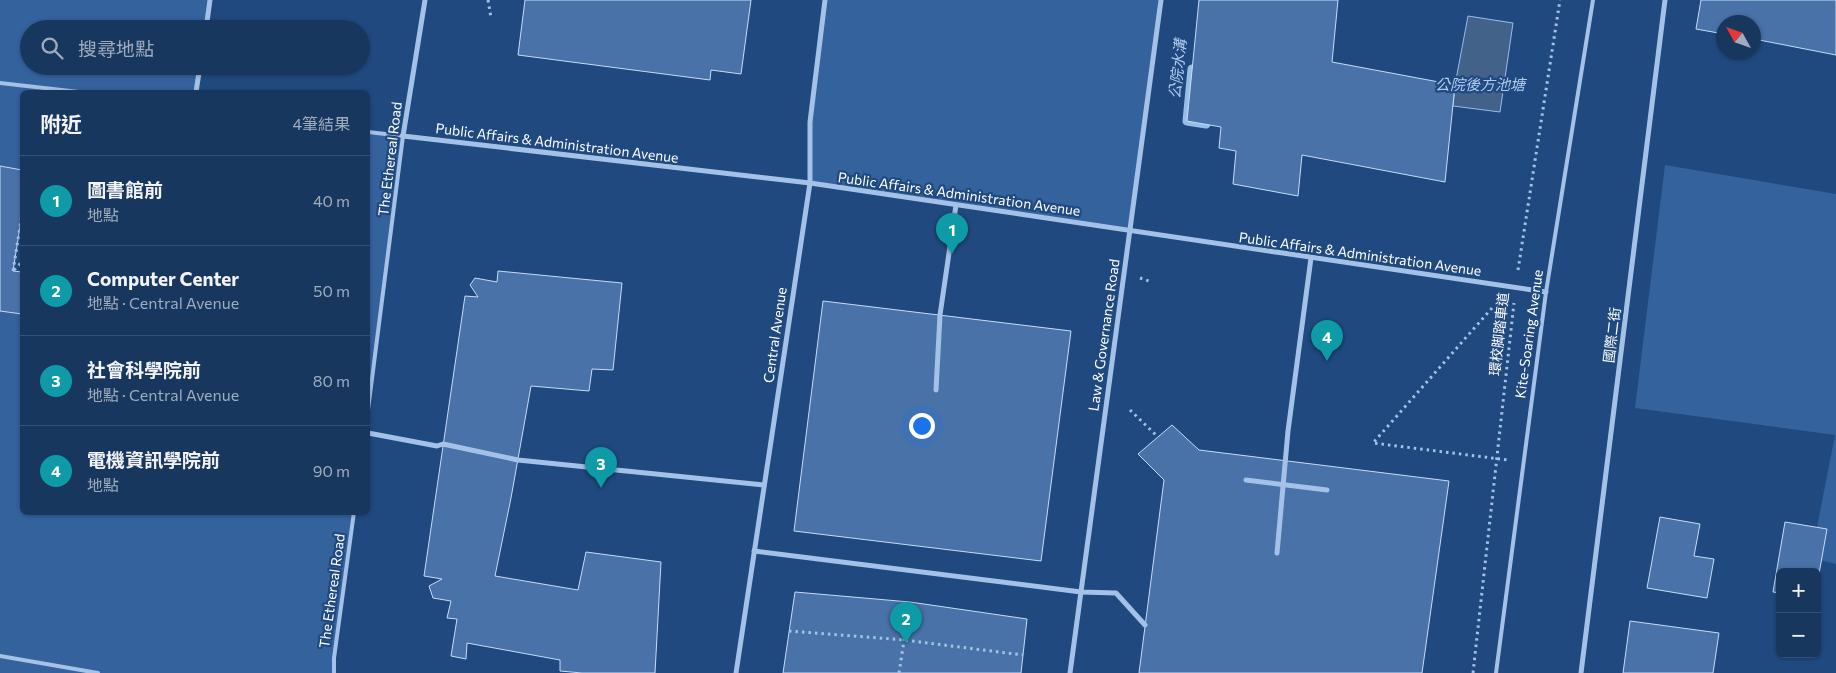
<!DOCTYPE html>
<html lang="zh-TW">
<meta charset="utf-8">
<style>
:root{--surface:#18375f;--page:#254268;--text:#f1f3f6;--muted:#9facbd;--line:#365174;--accent:#e69b98}
body{margin:0;font-family:Commissioner,"Noto Sans TC",sans-serif;background:var(--page);color:var(--text)}
.controls{position:absolute;right:15px;bottom:15px;display:grid;overflow:hidden;border-radius:8px;box-shadow:0 1px 4px #0004}
.controls button{width:45px;height:45px;display:grid;place-items:center;padding:0;border:0;border-bottom:1px solid var(--line);background:var(--surface);color:var(--text);font:25px sans-serif}
.compass{position:absolute;left:1716px;top:15px;width:45px;height:45px;border-radius:50%;background:var(--surface);box-shadow:0 1px 4px #0004;rotate:310deg}
.you{position:absolute;left:921px;top:425px;width:18px;height:18px;margin:-12px;border:4px solid #fff;border-radius:50%;background:#1a73e8;box-shadow:0 0 0 8px #1a73e833}
.badge{display:grid;place-items:center;width:32px;height:32px;border-radius:50%;background:var(--accent);color:#fff;font-size:16px;font-weight:700}
.pin{position:absolute;translate:-50% -41px;filter:drop-shadow(0 1px 2px #0008)}
.pin::after{content:'';position:absolute;top:26px;width:18px;height:15px;background:inherit;clip-path:polygon(0 0,100% 0,50% 100%)}
.list{margin:0;padding:0;list-style:none}
h2{display:flex;justify-content:space-between;align-items:center;height:65px;margin:0;padding:0 20px;font-size:21px}
h2 small{font-size:16px;font-weight:400;color:var(--muted)}
.list li{display:grid;grid-template-columns:32px 1fr auto;gap:15px;align-items:center;box-sizing:border-box;height:90px;padding:0 20px;border-top:1px solid var(--line)}
.list b{display:block;font-size:19px;white-space:nowrap}
.list p{margin:0;font-size:16px;white-space:nowrap;color:var(--muted)}
.list em{font-size:16px;font-style:normal;color:var(--muted)}
.icon{flex:none;width:28px;height:28px;fill:none;stroke:currentColor;stroke-width:2;stroke-linecap:round;stroke-linejoin:round}
.map{position:relative;flex:none;width:1836px;height:673px;overflow:hidden}
.search{position:absolute;background:var(--surface);box-shadow:0 1px 4px #0004;left:20px;top:20px;width:350px;height:55px;display:flex;align-items:center;gap:12px;box-sizing:border-box;padding:0 18px;border-radius:28px;color:var(--muted);font-size:19px}
.panel{position:absolute;background:var(--surface);box-shadow:0 1px 4px #0004;left:20px;top:90px;width:350px;height:425px;border-radius:8px}
.map>svg:first-child{display:block}
.green{fill:#33629d}
.water{fill:#43628a;stroke:#97bde9}
.lines{fill:none;stroke-linecap:round;stroke-linejoin:round}
.stream{stroke:#97bde9;stroke-width:9}
.building{fill:#4872a8;stroke:#c8dcf6}
.path{stroke:#a4c2e7;stroke-width:3;stroke-dasharray:2.5 4;stroke-linecap:butt}
.lane{stroke:#a4c2e7;stroke-width:4}
.street{stroke:#a4c2e7;stroke-width:5}
.path-bridge{stroke:#a4c2e7;stroke-width:3;stroke-dasharray:2.5 4;stroke-linecap:butt}
.labels{text-anchor:middle;stroke-width:4.5;stroke-linejoin:round;paint-order:stroke}
.street-label{font-size:14px;fill:#fff;stroke:#20497f}
.water-label{font-size:15px;font-style:italic;fill:#afccef;stroke:#20497f}
</style>
<div class="map">
<svg width="1836" height="673" viewBox="0 0 1836 673">
<rect width="100%" height="100%" fill="#20497f"/>
<!-- green -->
<g class="green">
<polygon points="0,0 210,0 206,29 29,29 29,66 200,66 196,92 79,92 38,88 37,92 22,92 22,170 0,166"/>
<polygon points="825,0 1161,0 1129,231 810,183 810,122"/>
<polygon points="368,132 403,136 368,410"/>
<polygon points="1665,165 1836,194 1836,564 1811,558 1835,435 1635,408"/>
<polygon points="0,311 22,314 22,512 354,513 334,658 334,673 0,673"/>
</g>
<!-- water -->
<polygon class="water" points="1468,16 1513,23 1500,112 1453,106 1455,85"/>
<g class="lines">
<!-- stream -->
<polyline class="stream" points="1192,69 1187,121 1206,124"/>
</g>
<!-- building -->
<g class="building">
<polygon points="525,0 751,0 741,74 711,70 710,80 518,55"/>
<polygon points="1199,0 1338,0 1332,62 1455,85 1445,182 1302,155 1298,196 1233,184 1236,151 1219,148 1221,127 1187,121"/>
<polygon points="1701,0 1836,0 1836,55 1754,39 1754,22 1724,22 1724,34 1696,29"/>
<polygon points="0,166 22,170 22,214 13,271 22,272 22,314 0,311"/>
<polygon points="498,271 622,283 613,370 592,369 589,391 531,386 511,498 495,576 578,590 586,552 661,562 655,673 582,673 560,671 560,660 467,643 466,659 451,656 457,619 447,618 451,601 433,598 429,586 442,579 424,576 465,296 478,297 470,285 475,278 497,282"/>
<polygon points="823,301 1071,331 1041,561 794,531"/>
<polygon points="1172,425 1199,450 1449,481 1422,673 1139,673 1164,480 1138,454"/>
<polygon points="1660,517 1700,524 1694,556 1714,559 1707,598 1647,588"/>
<polygon points="1785,522 1827,529 1817,585 1817,572 1780,572 1780,593 1773,592"/>
<polygon points="795,592 910,602 1027,619 1021,673 783,673"/>
<polygon points="1630,621 1719,633 1713,673 1623,673"/>
</g>
<g class="lines">
<!-- path -->
<g class="path">
<polyline points="488,0 491,18"/>
<polyline points="14,270 22,262"/>
<polyline points="1518,270 1560,0"/>
<polyline points="13,271 22,214"/>
<polyline points="1140,278 1149,281"/>
<polyline points="1492,308 1373,443 1508,460"/>
<polyline points="1130,410 1158,437"/>
<polyline points="789,631 904,640 1023,655"/>
<polyline points="1473,673 1514,303"/>
</g>
<!-- lane -->
<g class="lane">
<polyline points="0,83 79,92"/>
<polyline points="368,132 403,136 368,410"/>
<polyline points="0,656 98,673"/>
<polyline points="334,673 334,658 354,512"/>
<polyline points="1496,673 1546,292 1593,0"/>
</g>
<!-- street -->
<g class="street">
<polyline points="425,0 403,136 810,183 1546,292"/>
<polyline points="206,29 210,0"/>
<polyline points="196,92 200,66"/>
<polyline points="936,390 940,315 956,205"/>
<polyline points="368,433 437,446 443,444 518,460 764,485"/>
<polyline points="1246,480 1327,490"/>
<polyline points="754,551 1081,592 1116,593 1145,625"/>
<polyline points="1277,553 1288,431 1311,258"/>
<polyline points="736,673 810,183 810,122 825,0"/>
<polyline points="1070,673 1161,0"/>
<polyline points="1581,673 1665,0"/>
</g>
<!-- path-bridge -->
<polyline class="path-bridge" points="899,673 910,602"/>
</g>
<g class="labels">
<!-- street labels -->
<g class="street-label">
<text transform="translate(557 143) rotate(7)" y="5">Public Affairs &amp; Administration Avenue</text>
<text transform="translate(390 159) rotate(-83)" y="5">The Ethereal Road</text>
<text transform="translate(959 194) rotate(8)" y="5">Public Affairs &amp; Administration Avenue</text>
<text transform="translate(1360 254) rotate(8)" y="5">Public Affairs &amp; Administration Avenue</text>
<text transform="translate(1499 334) rotate(-84)" y="5">環校脚踏車道</text>
<text transform="translate(1529 334) rotate(-82)" y="5">Kite-Soaring Avenue</text>
<text transform="translate(775 335) rotate(-82)" y="5">Central Avenue</text>
<text transform="translate(1104 335) rotate(-82)" y="5">Law &amp; Governance Road</text>
<text transform="translate(1612 335) rotate(-83)" y="5">國際二街</text>
<text transform="translate(332 591) rotate(-82)" y="5">The Ethereal Road</text>
</g>
<!-- water labels -->
<g class="water-label">
<text transform="translate(1178 69) rotate(-84)" y="5">公院水溝</text>
<text x="1480" y="90">公院後方池塘</text>
</g>
</g>
</svg>
<div class="controls">
<button>+</button>
<button>−</button>
</div>
<svg class="compass" viewBox="-18 -18 36 36"><path d="M0-13l5 13h-10z" fill="#e53935"/><path d="M0 13l5-13h-10z" fill="#9facbd"/></svg>
<div class="you"></div>
<div class="pin badge" style="left:952px;top:254px;background:#0f9aa8">1</div>
<div class="pin badge" style="left:906px;top:643px;background:#0f9aa8">2</div>
<div class="pin badge" style="left:601px;top:488px;background:#0f9aa8">3</div>
<div class="pin badge" style="left:1327px;top:361px;background:#0f9aa8">4</div>
<div class="search"><svg class="icon" aria-label="search" viewBox="0 0 24 24"><circle cx="10" cy="10" r="6"/><path d="M15 15l6 6"/></svg>搜尋地點</div>
<section class="panel">
<h2>附近<small>4筆結果</small></h2>
<ul class="list">
<li><span class="badge" style="background:#0f9aa8">1</span><div><b>圖書館前</b><p>地點</p></div><em>40 m</em></li>
<li><span class="badge" style="background:#0f9aa8">2</span><div><b>Computer Center</b><p>地點 · Central Avenue</p></div><em>50 m</em></li>
<li><span class="badge" style="background:#0f9aa8">3</span><div><b>社會科學院前</b><p>地點 · Central Avenue</p></div><em>80 m</em></li>
<li><span class="badge" style="background:#0f9aa8">4</span><div><b>電機資訊學院前</b><p>地點</p></div><em>90 m</em></li>
</ul>
</section>
</div>
